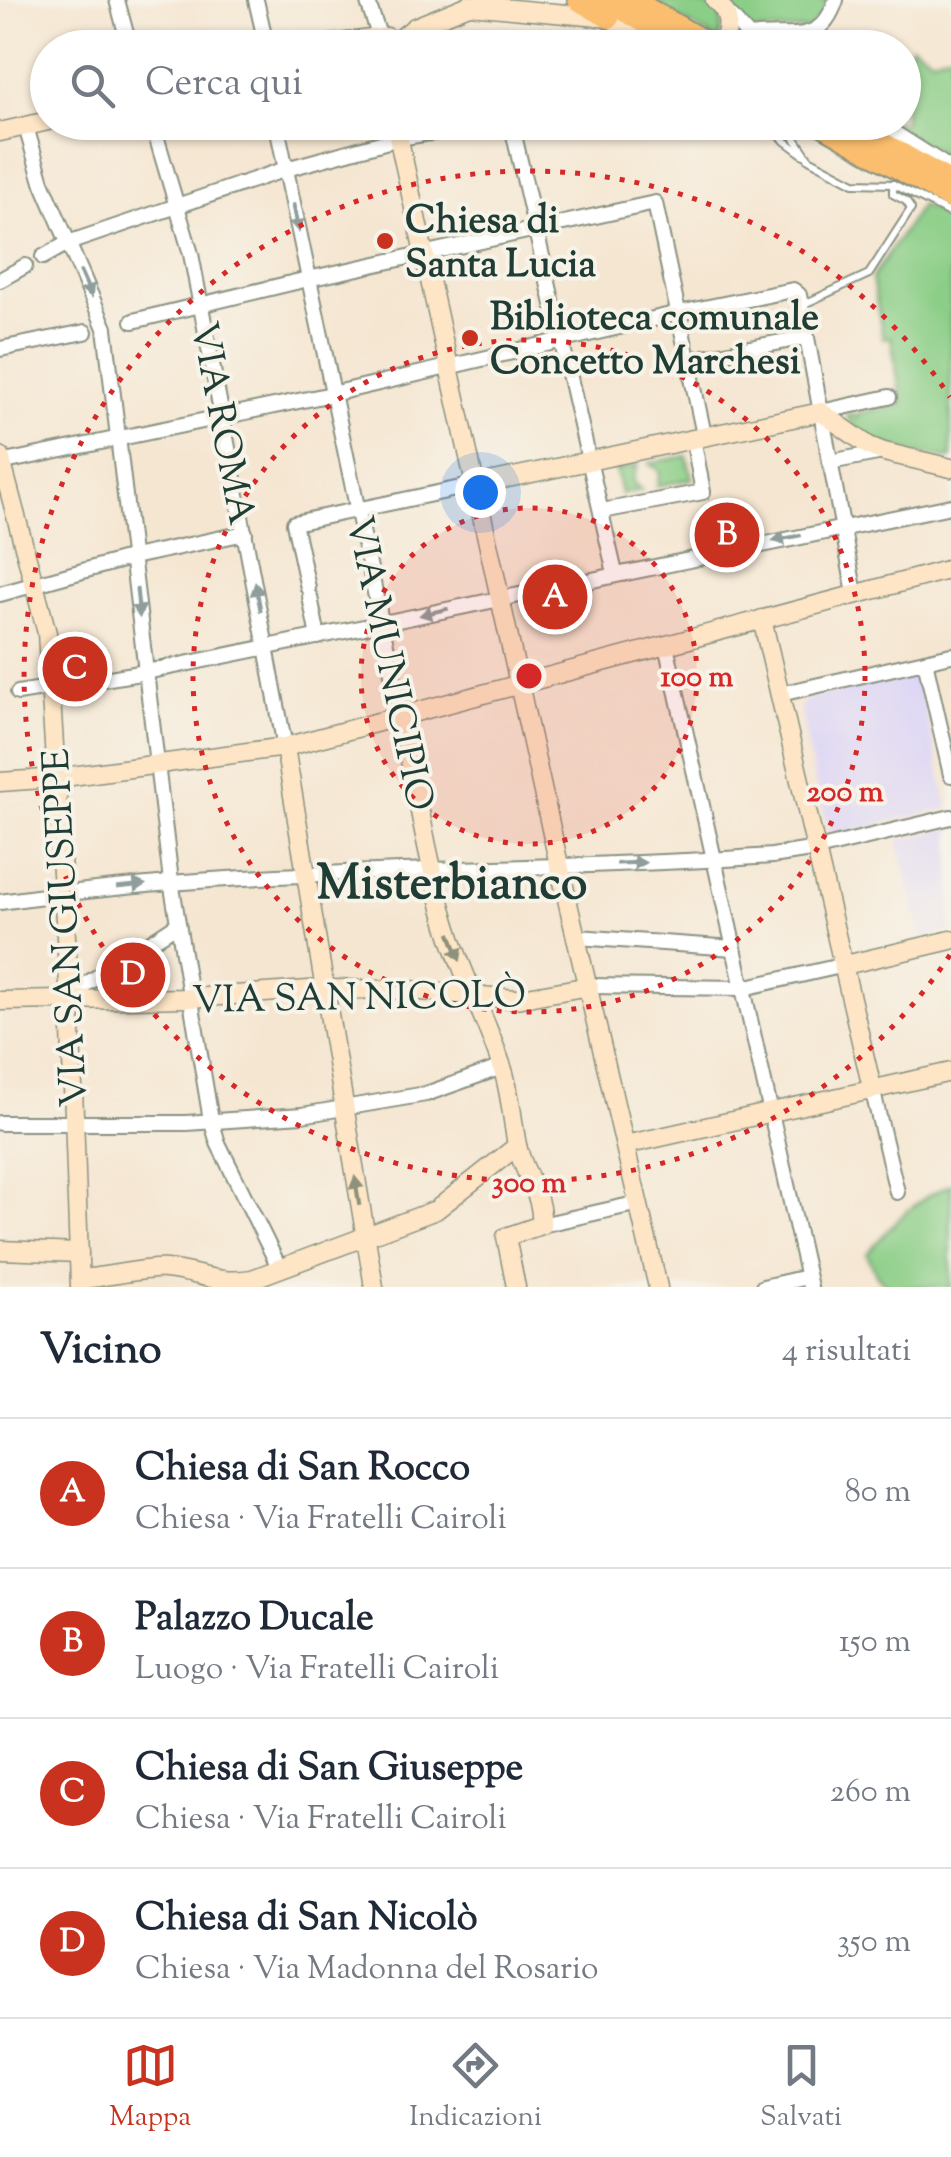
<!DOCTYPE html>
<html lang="it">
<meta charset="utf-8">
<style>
:root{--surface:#fff;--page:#f6f6f7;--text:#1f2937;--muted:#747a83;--line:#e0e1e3;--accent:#c8321e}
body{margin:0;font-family:"Sorts Mill Goudy",serif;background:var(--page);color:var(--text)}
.you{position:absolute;left:480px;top:492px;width:35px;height:35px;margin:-25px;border:8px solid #fff;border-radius:50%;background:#1a73e8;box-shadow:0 0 0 15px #1a73e833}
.badge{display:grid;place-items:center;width:65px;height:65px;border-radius:50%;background:var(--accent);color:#fff;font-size:32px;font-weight:700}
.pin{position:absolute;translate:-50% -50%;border:5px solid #fff;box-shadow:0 2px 10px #0006}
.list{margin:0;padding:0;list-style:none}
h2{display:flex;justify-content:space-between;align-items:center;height:130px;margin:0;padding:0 40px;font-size:42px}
h2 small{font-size:32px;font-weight:400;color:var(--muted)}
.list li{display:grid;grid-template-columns:65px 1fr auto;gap:30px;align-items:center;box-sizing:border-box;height:150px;padding:0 40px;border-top:2px solid var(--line)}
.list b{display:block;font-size:38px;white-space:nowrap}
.list p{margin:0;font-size:32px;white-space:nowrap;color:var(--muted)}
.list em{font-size:32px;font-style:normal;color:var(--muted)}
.icon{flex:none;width:55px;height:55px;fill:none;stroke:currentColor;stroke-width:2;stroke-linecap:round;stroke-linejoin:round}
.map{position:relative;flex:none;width:951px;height:1287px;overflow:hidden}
.search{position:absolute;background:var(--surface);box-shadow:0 2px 8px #0004;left:30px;right:30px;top:30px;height:110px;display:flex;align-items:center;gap:25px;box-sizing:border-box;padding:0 35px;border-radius:55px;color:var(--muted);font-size:38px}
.sheet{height:730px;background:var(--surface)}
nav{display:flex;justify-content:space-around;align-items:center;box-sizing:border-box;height:140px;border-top:2px solid var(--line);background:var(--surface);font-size:28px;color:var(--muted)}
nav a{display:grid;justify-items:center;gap:5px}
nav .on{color:var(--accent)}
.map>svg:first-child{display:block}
.built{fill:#ddd5f6}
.green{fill:#8bce87;stroke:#55865e;stroke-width:2.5}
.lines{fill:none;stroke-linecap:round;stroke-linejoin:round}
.lane-casing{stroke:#8a9282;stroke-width:10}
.street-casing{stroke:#8a9282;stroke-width:18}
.secondary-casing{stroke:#8a9282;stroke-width:21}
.primary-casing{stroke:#8a9282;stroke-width:24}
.lane{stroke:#fff;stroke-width:6}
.street{stroke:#fff;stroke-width:14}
.secondary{stroke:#fde5c5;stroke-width:18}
.primary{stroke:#fbbe6e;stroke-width:20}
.oneway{fill:#8f9e9a}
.oneway2{fill:#8e917c}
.ring{fill:none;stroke:#d62828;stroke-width:5;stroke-dasharray:5 10}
.poi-dot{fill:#c8321e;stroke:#f7f3e8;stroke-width:4}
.labels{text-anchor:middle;stroke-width:8;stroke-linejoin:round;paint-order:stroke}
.poi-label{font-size:38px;font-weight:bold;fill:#1f3d34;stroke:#f7f3e8;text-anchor:start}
.street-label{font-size:38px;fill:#1f3d34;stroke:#f7f3e8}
.district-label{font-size:48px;font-weight:bold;fill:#1f3d34;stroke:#f7f3e8}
.centre{fill:#d62828;stroke:#f7f3e8;stroke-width:5}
.ring-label{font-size:30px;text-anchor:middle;font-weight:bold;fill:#d62828;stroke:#f7f3e8;stroke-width:8;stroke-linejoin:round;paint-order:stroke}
</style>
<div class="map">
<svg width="951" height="1287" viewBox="0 0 951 1287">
<rect width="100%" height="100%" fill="#f7f3e8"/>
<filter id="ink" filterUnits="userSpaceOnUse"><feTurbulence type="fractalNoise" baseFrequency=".01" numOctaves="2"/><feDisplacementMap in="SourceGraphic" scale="20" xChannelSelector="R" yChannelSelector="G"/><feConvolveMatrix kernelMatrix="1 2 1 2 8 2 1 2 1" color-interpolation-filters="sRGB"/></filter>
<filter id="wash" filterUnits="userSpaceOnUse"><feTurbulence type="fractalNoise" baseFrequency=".0048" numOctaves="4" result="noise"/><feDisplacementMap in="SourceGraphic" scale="40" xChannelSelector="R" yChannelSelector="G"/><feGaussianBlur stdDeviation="2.25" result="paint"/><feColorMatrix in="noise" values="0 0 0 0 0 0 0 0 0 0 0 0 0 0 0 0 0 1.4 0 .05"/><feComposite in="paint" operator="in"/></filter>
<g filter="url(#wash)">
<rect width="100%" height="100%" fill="#f5e6d1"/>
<!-- built -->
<g class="built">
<polygon points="917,672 948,808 837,834 828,828 818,787 816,787 800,707 806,699 881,681 882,684"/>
<polygon points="951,828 951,931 921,938 898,840"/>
</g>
<!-- green -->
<g class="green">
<path d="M647 0C667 0 714 0 721 17 723 24 720 34 719 41Z"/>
<polygon points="722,0 826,0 827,9 810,29 752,32"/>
<polygon points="912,45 932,58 951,53 951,160 888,123 904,122 904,59"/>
<path d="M921 205 951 218V459C913 453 870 449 847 416L852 413 858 418 859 413 902 405 891 337 883 338 872 278Z"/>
<polygon points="687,456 692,479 657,486 660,472 649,463"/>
<polygon points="638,465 632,481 641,490 621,494 616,470"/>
<path d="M951 1184V1287H890L877 1276 867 1254C892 1224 915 1199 951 1184Z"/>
</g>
</g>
<g filter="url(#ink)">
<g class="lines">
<!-- lane casing -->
<g class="lane-casing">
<g id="lane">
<polyline points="769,122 785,141 804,155"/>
<polyline points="784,122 809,159 854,183 893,184 951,214"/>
<polyline points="802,305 869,274 911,209 906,201 893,194 893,184"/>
</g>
</g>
<!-- street casing -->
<g class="street-casing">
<g id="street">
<polyline points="117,0 130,48"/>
<polyline points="256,0 267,48"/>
<polyline points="367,0 380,38"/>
<polyline points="726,11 759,48"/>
<path d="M750 37C789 30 820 49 836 0"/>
<polyline points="152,122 191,254 285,747"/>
<polyline points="276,122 401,716"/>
<polyline points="511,122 615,573"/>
<polyline points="716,122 736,128 748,122"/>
<polyline points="877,122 951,169"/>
<polyline points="26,127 42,182 105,328 171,881 211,1120 218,1143 280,1269"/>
<polyline points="43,257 68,243 286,169 399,138 496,122"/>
<polyline points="0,280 25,266"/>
<polyline points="133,321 308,279 655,203 704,435"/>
<polyline points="0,349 85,332"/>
<polyline points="689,360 807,337"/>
<polyline points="821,412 889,397"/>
<polyline points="830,462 883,452"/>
<polyline points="0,463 332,394 679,313 793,290 799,295 855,594"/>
<polyline points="602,511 703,492 693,438"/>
<polyline points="308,588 294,523 475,485"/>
<polyline points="0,594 133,557 245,533"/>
<polyline points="310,597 318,637"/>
<polyline points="666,645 810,1287"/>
<polyline points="925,661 951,775"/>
<polyline points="18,693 146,672 951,506"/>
<polyline points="780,694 951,655"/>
<path d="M0 902C256 864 515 874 772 856L817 849 951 817"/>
<polyline points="577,937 734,948"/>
<polyline points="589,986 743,988 845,965"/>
<polyline points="70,1001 83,986 178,924"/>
<polyline points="872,1088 897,1192"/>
<polyline points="0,1123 186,1123 302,1115 426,1094 502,1067"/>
<polyline points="541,1225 639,1203"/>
<polyline points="763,1287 807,1277"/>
</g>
</g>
<!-- secondary casing -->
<g class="secondary-casing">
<g id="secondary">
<path d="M715 0C730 13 730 25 723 43"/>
<polyline points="300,48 387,37 394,41"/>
<polyline points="389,48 415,27 469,5 609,18 636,32 642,48"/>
<polyline points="395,122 559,865 658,1287"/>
<polyline points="0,132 48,121"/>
<polyline points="0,456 47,633 70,1001 80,1287"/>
<polyline points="475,485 821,412 869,446 884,452 951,468"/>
<polyline points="762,619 872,1088"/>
<path d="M401 716C417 790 428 869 452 941 467 984 489 1026 503 1070 511 1095 512 1120 517 1145 523 1174 544 1195 541 1225L506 1237 516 1287"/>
<polyline points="285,747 374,1287"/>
<polyline points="0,782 57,778 285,747 951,569"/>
<polyline points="845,965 951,940"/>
<polyline points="0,1001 191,998 323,989 409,990 516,999 589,986"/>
<polyline points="625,1145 951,1072"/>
<polyline points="0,1250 79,1253"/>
<path d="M80 1279C104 1278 147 1267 166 1269 199 1272 216 1285 252 1279L436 1210 517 1146"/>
</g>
</g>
<!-- primary casing -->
<g class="primary-casing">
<g id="primary">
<polyline points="578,0 609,18"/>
<polyline points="606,0 688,48"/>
<polyline points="633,0 716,48"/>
<polyline points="817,122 951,199"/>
<polyline points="847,122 951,182"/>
</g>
</g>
<!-- lane -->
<use href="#lane" class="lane"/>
<!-- street -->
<use href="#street" class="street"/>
<!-- secondary -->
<use href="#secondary" class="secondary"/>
<!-- primary -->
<use href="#primary" class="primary"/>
</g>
<!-- one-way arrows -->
<defs><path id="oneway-solid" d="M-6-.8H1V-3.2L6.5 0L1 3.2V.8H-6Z" transform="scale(2.5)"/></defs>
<g class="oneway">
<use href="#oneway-solid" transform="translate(296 218) rotate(79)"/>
<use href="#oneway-solid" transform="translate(86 284) rotate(66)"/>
<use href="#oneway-solid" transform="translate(787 538) rotate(169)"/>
<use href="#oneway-solid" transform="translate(258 597) rotate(-101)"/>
<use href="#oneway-solid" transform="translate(138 603) rotate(84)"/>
<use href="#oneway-solid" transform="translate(434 612) rotate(167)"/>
<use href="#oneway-solid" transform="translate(631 863) rotate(-2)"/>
<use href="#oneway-solid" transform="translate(131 886) rotate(-6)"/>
</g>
<g class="oneway2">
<use href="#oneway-solid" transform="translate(455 947) rotate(70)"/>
<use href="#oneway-solid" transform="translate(357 1191) rotate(-99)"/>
</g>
</g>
<!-- distance rings -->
<circle cx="529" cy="676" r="168" fill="#d62828" fill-opacity=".12"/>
<g class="ring">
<circle cx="529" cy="676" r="168"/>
<circle cx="529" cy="676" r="336"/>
<path d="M950 955A505 505 0 1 1 950 397"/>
</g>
<!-- markers -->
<g class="poi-dot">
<circle cx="385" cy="241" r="10"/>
<circle cx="470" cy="338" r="10"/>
</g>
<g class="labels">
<!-- poi labels -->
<g class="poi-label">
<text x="405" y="232">Chiesa di<tspan x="405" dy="44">Santa Lucia</tspan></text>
<text x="490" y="329">Biblioteca comunale<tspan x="490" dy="44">Concetto Marchesi</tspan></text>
</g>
<!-- street labels -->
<g class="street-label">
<text transform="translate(224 423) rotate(79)" y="13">VIA ROMA</text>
<text transform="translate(391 663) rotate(78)" y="13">VIA MUNICIPIO</text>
<text transform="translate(64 928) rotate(-93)" y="13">VIA SAN GIUSEPPE</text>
<text transform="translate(359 996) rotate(-1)" y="13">VIA SAN NICOLÒ</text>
</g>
<!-- district labels -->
<g class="district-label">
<text x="452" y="898">Misterbianco</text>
</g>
</g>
<circle cx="529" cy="676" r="15" class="centre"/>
<g class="ring-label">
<text x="697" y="686">100 m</text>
<text x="845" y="801">200 m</text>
<text x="529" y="1192">300 m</text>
</g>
</svg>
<div class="you"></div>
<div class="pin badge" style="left:555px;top:597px">A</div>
<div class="pin badge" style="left:727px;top:535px">B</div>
<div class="pin badge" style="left:75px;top:669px">C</div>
<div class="pin badge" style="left:133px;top:975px">D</div>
<div class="search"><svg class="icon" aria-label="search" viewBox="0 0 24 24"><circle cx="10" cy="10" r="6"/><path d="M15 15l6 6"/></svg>Cerca qui</div>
</div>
<section class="sheet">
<h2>Vicino<small>4 risultati</small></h2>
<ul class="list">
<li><span class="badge">A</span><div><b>Chiesa di San Rocco</b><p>Chiesa · Via Fratelli Cairoli</p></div><em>80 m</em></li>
<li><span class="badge">B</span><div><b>Palazzo Ducale</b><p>Luogo · Via Fratelli Cairoli</p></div><em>150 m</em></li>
<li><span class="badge">C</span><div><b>Chiesa di San Giuseppe</b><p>Chiesa · Via Fratelli Cairoli</p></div><em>260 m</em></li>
<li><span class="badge">D</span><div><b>Chiesa di San Nicolò</b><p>Chiesa · Via Madonna del Rosario</p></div><em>350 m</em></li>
</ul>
</section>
<nav>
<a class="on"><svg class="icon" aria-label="map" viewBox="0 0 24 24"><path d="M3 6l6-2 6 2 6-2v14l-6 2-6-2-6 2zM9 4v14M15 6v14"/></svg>Mappa</a>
<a><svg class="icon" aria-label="directions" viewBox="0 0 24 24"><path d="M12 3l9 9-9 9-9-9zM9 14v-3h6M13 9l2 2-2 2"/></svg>Indicazioni</a>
<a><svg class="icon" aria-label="saved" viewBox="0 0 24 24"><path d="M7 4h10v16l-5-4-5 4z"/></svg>Salvati</a>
</nav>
